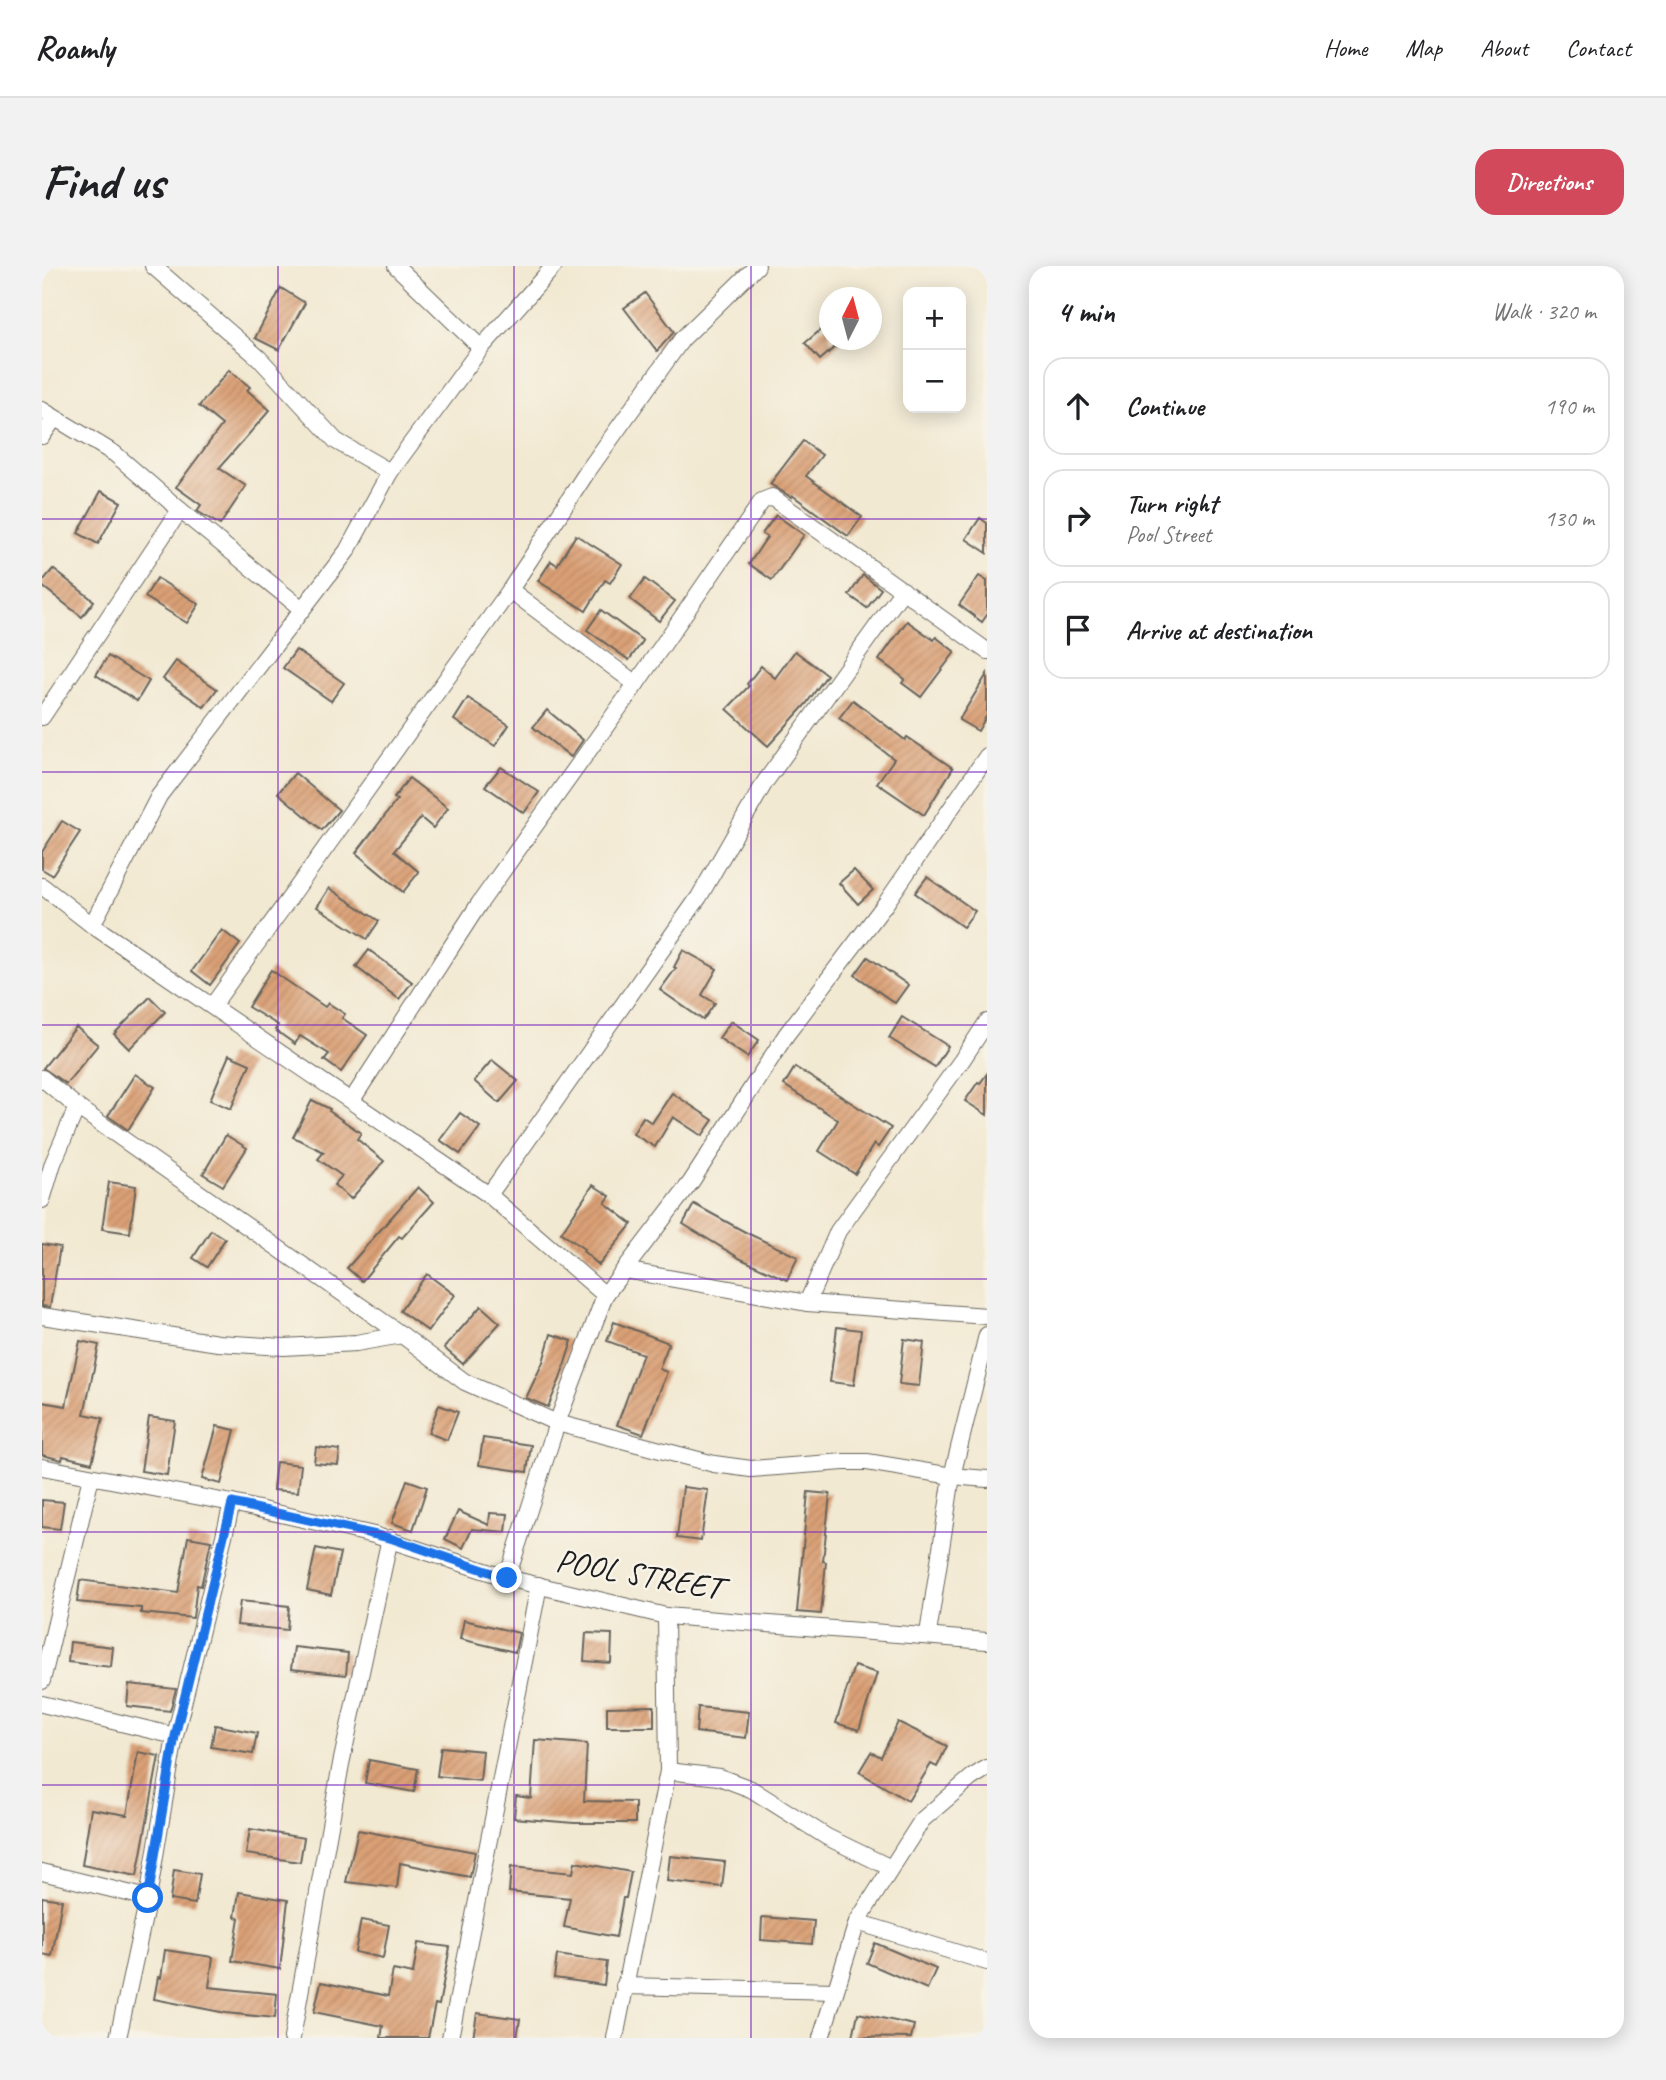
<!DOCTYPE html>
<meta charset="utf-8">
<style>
:root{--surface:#fff;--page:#f2f2f2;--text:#202124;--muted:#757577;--line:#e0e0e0;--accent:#d1495b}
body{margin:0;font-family:Caveat,sans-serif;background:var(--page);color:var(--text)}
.controls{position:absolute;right:21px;top:21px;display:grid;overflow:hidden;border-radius:14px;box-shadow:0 4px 18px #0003}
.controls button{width:63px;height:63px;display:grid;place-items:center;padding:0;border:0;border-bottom:2px solid var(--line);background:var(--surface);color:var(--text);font:35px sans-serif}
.compass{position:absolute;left:777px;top:21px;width:63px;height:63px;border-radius:50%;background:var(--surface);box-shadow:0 4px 18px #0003;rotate:6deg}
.stop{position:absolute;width:21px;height:21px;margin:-16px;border:5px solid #1a73e8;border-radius:50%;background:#fff}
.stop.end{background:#1a73e8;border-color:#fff;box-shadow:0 2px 7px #0008}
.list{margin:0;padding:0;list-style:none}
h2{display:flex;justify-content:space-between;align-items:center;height:91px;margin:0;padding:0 28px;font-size:30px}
h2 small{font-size:23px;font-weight:400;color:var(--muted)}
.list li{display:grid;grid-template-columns:46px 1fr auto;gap:21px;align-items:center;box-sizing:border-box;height:98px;margin:0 14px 14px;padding:0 14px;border:2px solid var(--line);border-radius:21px}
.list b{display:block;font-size:26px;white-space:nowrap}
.list p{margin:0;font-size:23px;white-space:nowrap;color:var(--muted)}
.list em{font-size:23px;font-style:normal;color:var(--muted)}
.icon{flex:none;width:38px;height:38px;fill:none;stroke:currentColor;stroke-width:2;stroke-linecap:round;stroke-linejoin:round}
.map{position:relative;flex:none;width:945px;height:1772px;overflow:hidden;border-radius:21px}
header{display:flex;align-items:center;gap:42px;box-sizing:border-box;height:98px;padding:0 35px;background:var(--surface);border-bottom:2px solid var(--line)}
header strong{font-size:33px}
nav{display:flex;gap:38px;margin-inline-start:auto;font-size:24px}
.intro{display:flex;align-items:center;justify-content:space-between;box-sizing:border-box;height:168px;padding:0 42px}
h1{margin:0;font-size:49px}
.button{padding:18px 32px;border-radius:21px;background:var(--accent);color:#fff;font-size:24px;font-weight:700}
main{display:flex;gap:42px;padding:0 42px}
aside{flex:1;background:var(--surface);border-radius:21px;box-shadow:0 4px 18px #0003}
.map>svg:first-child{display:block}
.building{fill:url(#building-hatch)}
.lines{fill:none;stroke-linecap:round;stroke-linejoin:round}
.minor-casing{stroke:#67645c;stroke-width:18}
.minor{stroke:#fff;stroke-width:16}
.route{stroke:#1a73e8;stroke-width:9}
.grid{fill:none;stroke:#7b2cbf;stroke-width:2;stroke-opacity:0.55}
.labels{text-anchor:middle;stroke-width:5;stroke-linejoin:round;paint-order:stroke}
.street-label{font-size:33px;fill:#1c1c1c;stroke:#f7f3e8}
</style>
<header>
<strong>Roamly</strong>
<nav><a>Home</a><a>Map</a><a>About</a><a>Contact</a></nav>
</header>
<div class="intro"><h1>Find us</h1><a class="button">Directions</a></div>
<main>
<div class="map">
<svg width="945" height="1772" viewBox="0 0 945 1772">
<defs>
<pattern id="building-hatch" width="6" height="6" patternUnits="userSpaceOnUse" patternTransform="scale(1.75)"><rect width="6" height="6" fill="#daa076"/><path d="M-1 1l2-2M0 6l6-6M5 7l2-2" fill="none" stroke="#ba8966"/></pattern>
</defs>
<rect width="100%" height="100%" fill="#f7f3e8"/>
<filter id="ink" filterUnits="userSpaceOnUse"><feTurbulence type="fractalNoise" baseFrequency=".0143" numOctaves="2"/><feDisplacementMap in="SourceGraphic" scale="14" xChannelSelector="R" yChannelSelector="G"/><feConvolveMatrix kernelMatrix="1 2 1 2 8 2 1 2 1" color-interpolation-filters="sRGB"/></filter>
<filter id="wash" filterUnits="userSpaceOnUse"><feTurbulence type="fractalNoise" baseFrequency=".00686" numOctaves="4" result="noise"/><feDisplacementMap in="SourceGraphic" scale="28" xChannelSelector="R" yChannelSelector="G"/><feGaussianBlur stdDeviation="1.57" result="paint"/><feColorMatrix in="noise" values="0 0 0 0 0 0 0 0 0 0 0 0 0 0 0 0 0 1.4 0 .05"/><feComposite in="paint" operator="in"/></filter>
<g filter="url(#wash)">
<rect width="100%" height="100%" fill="#f2e9d2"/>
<g id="blocks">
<!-- building -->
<g class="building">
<polygon points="239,22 263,37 237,84 213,72"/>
<polygon points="603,27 632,66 615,85 582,42"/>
<polygon points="788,56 788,74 801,74 778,94 763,77"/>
<polygon points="187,104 208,121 205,124 228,144 177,202 204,220 178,259 155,245 159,239 134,221 180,159 157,140"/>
<polygon points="761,175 780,189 764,210 820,251 806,270 750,229 749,231 728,218"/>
<polygon points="59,225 79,236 56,278 36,267"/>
<polygon points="734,249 762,269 730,314 707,298 725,271 720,268"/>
<polygon points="938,252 945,257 945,287 924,273"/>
<polygon points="534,269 580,298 568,317 563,314 544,345 496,315 509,295 515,299"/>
<polygon points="11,303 52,335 40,351 0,320 0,316"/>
<polygon points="821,309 839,323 825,342 807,329"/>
<polygon points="937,310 945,315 945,349 940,356 917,339"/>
<polygon points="115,312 157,338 145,357 103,331"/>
<polygon points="603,313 633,335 617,355 588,333"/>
<polygon points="559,344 601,375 587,394 545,364"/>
<polygon points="865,355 892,374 894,371 913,386 879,431 860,417 863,413 837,394"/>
<polygon points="254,384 302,417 289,435 241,402"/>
<polygon points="753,385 785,409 764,438 726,480 685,443 707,420 705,418 719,400 733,412"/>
<polygon points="66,390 107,415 95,435 54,409"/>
<polygon points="134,395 175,423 162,441 121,413"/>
<polygon points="945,408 945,449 936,465 917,454"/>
<polygon points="426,432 467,459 453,480 412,454"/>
<polygon points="811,434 863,474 865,471 911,502 882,549 835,517 852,493 797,452"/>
<polygon points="505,444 541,474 529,491 491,461"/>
<polygon points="459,501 497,526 482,547 443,520"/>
<polygon points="253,507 297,544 280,564 236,527"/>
<polygon points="367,512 406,542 391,562 379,552 352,585 377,606 361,626 314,587 355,534 352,532"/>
<polygon points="20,555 38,566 10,609 0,603 0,586"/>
<polygon points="812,604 831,624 816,638 797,617"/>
<polygon points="885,611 933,645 921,661 873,627"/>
<polygon points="287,622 337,655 325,673 275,641"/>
<polygon points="180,664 198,678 168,719 150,705"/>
<polygon points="327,684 370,716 357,733 314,701"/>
<polygon points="641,684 675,703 660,729 673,737 661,754 618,724 634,702 632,701"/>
<polygon points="826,691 866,719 853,737 813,709"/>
<polygon points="229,704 283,741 286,737 303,748 300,752 325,769 299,806 282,794 287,788 258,770 253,778 233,764 236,759 206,741"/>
<polygon points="108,731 123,746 87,783 72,768"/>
<polygon points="860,751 906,780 893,801 847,772"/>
<polygon points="689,755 717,774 705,791 677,772"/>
<polygon points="34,761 56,779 24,818 1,802"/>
<polygon points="187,789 208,798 189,843 168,834"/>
<polygon points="450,794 476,815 457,837 432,815"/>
<polygon points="753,801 849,862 836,881 832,878 813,908 777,885 796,854 742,819"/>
<polygon points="93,808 113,821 86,864 66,850"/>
<polygon points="945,808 945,849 923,835 936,816 938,817"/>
<polygon points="630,827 671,854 660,870 631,851 613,881 591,868 601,851 610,857"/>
<polygon points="270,834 288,843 287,845 319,867 315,873 342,895 309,933 292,919 300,910 276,893 282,886 251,871"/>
<polygon points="418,847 438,861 418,888 398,874"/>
<polygon points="184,869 205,882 181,920 161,908"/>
<polygon points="67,916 94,920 88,967 60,963"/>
<polygon points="551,919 568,930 563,937 590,958 557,999 541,985 542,983 519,967"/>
<polygon points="376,921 392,936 360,972 357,970 320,1015 305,1002"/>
<polygon points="652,938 705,967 756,991 745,1014 699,993 641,958"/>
<polygon points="169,964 183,973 165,1001 151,992"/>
<polygon points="0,978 18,981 8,1041 0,1040"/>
<polygon points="385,1008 413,1029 386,1065 358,1045"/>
<polygon points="439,1040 458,1057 421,1098 402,1082"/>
<polygon points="572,1056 627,1077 617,1103 625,1106 601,1168 575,1159 601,1088 565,1075"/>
<polygon points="795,1061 819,1064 812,1119 788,1116"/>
<polygon points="509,1068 530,1075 518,1113 506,1141 484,1132 501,1096"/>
<polygon points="862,1073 882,1076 877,1120 857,1118"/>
<polygon points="38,1075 57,1079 42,1148 61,1152 50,1197 21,1190 20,1194 0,1189 0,1136 24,1140"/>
<polygon points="397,1139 416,1146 405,1174 386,1167"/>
<polygon points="107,1151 133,1155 125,1209 99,1205"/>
<polygon points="175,1160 193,1164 179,1218 160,1213"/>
<polygon points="441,1172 489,1179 485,1206 437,1199"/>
<polygon points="274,1181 298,1184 296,1199 272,1197"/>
<polygon points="234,1196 259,1199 256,1226 231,1224"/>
<polygon points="365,1214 385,1221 371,1264 350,1257"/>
<polygon points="641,1221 666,1224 659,1275 635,1272"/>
<polygon points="766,1226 788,1228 781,1295 784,1296 779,1348 755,1346"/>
<polygon points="0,1234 22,1236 18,1263 0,1261"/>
<polygon points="416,1245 447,1259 448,1247 466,1248 464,1266 430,1263 421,1282 403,1273"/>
<polygon points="146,1271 169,1275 159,1320 155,1319 151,1352 99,1347 99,1342 35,1336 38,1314 136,1327"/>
<polygon points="274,1282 298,1287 289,1329 265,1324"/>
<polygon points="198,1335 247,1340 245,1364 195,1359"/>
<polygon points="422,1354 477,1367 473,1386 418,1373"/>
<polygon points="544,1367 570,1368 569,1397 542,1395"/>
<polygon points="28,1376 71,1381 69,1401 26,1396"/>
<polygon points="252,1381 306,1387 304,1409 249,1403"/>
<polygon points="812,1400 835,1407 817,1464 794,1457"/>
<polygon points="87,1418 134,1423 128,1445 85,1440"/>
<polygon points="612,1440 612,1461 565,1461 565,1441"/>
<polygon points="656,1441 707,1446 704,1472 654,1466"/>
<polygon points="856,1456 905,1480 895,1501 889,1498 866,1535 817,1506 829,1486 839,1491"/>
<polygon points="173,1459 215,1467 211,1488 169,1481"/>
<polygon points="493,1474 545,1478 542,1535 593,1536 593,1557 532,1557 472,1552 474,1530 489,1532"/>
<polygon points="399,1481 441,1485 438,1515 395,1510"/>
<polygon points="96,1486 117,1490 95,1610 40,1599 49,1543 85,1549"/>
<polygon points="327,1494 376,1503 372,1526 323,1517"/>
<polygon points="208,1563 262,1572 258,1596 204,1588"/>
<polygon points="316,1564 433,1586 428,1611 358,1597 355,1622 304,1616"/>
<polygon points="628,1590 683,1596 680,1621 625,1615"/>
<polygon points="533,1596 589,1606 584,1632 581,1632 574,1671 522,1661 528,1632 467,1626 469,1601 531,1607"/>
<polygon points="132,1604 158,1608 153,1638 128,1634"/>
<polygon points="197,1626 246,1634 238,1703 190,1695 197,1652 193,1651"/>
<polygon points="0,1631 20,1634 10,1690 0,1688"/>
<polygon points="720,1651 772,1655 770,1678 719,1674"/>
<polygon points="319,1654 347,1659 341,1692 313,1686"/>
<polygon points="376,1677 408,1681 397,1739 393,1738 386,1772 339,1772 341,1760 272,1746 279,1716 346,1730 351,1704 371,1708"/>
<polygon points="833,1677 894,1703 885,1723 825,1697"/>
<polygon points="123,1684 171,1691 167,1721 235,1728 233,1752 184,1747 112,1733 116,1711 119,1712"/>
<polygon points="515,1689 565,1696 562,1719 512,1712"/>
<polygon points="435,1747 478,1753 475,1772 431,1772"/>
<polygon points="816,1747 872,1759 869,1772 811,1771"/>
</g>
</g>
</g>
<g filter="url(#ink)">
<use href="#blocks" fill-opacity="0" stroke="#67645c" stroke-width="2"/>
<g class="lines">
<!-- minor casing -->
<g class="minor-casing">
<g id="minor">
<polyline points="111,0 217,92 294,175 348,206"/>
<polyline points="354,0 439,82"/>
<polyline points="0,144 73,188 138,244 0,451"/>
<polyline points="0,170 12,153"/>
<polyline points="138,244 260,343"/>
<polyline points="468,324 594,418"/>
<polyline points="0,620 50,659 447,929 563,1029"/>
<polyline points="50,659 117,530 305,285 348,206 439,82 512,0"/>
<polyline points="171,739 468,324 545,206 640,73 715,0"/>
<polyline points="0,812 35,841 360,1069 423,1116 515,1157 672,1198 709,1203 802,1196 825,1196 910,1210 945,1213"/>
<polyline points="310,834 437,638 594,418 720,235 730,231 945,385"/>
<polyline points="447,929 657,631 723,516 861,324"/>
<polyline points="0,934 11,897 35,841"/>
<polyline points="582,1004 765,1037 945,1050"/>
<polyline points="765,1037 796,965 920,794 945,756"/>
<polyline points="0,1050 176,1077 242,1081 314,1077 360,1069"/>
<polyline points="0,1201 190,1237 332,1269 465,1312 624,1350 945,1375"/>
<polyline points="465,1312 515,1157 563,1029 649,916 744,769 844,637 945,490"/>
<polyline points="886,1368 910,1210 945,1069"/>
<polyline points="0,1415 49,1211"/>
<polyline points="0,1438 133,1470"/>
<polyline points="626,1505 677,1511 709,1523 785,1571 849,1602"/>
<polyline points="0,1606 106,1632"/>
<polyline points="815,1656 945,1696"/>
<polyline points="582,1720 793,1725"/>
<polyline points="76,1772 106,1632 133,1470 190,1237"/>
<polyline points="250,1772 299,1498 348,1272"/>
<polyline points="408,1772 497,1319"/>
<polyline points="573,1772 626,1505 624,1350"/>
<polyline points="779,1772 815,1656 880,1554 929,1512 945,1502"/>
</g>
</g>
<!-- minor -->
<use href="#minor" class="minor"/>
</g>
</g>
<g class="lines" filter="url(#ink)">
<!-- route -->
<polyline class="route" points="106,1632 133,1470 190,1237 348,1272 465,1312"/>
</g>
<!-- grid -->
<path class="grid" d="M236 0V1772M472 0V1772M709 0V1772M0 253H945M0 506H945M0 759H945M0 1013H945M0 1266H945M0 1519H945"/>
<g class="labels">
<!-- street labels -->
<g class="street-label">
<text transform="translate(597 1307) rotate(10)" y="12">POOL STREET</text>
</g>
</g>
</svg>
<div class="controls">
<button>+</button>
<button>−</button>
</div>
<svg class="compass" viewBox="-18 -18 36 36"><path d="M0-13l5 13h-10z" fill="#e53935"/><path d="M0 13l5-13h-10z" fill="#757577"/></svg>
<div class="stop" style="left:106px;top:1632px"></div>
<div class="stop end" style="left:465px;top:1312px"></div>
</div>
<aside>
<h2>4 min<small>Walk · 320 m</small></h2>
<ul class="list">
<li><svg class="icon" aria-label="ahead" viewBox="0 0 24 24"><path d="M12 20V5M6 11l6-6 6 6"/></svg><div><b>Continue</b></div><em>190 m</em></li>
<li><svg class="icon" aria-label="right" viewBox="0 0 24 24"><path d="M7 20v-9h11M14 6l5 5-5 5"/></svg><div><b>Turn right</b><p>Pool Street</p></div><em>130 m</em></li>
<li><svg class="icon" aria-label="arrive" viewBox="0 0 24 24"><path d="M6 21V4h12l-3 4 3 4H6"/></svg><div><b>Arrive at destination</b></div></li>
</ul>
</aside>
</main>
